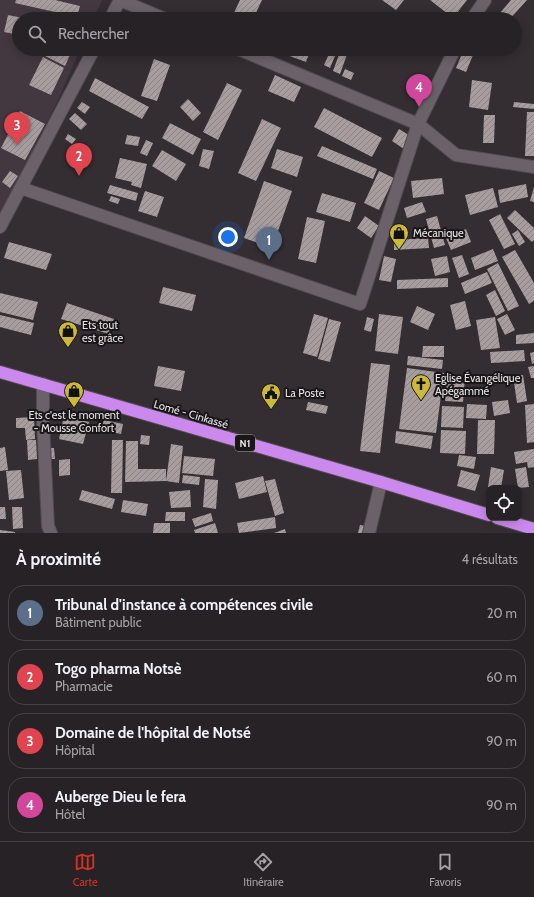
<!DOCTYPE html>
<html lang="fr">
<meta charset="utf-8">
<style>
:root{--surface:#272225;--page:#332f32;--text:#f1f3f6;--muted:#a4a4a7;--line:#433f42;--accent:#d93025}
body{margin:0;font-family:Cabin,sans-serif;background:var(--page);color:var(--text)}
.controls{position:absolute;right:12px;bottom:12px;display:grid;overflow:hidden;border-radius:8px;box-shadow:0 2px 10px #0003}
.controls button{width:36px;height:36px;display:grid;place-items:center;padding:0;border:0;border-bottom:1px solid var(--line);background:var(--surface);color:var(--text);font:20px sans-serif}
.you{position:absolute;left:228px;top:237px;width:14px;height:14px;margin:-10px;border:3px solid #fff;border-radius:50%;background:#1a73e8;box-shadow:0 0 0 6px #1a73e833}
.badge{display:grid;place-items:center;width:26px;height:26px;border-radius:50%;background:var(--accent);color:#fff;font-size:13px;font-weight:700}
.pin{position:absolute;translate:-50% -33px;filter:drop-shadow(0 1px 2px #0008)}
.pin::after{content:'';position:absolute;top:21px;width:14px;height:12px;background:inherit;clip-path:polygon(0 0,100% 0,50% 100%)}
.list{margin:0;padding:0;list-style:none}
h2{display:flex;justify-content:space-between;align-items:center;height:52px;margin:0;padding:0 16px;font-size:17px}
h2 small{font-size:13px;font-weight:400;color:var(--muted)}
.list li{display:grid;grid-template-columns:26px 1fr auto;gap:12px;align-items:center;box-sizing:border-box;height:56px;margin:0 8px 8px;padding:0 8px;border:1px solid var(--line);border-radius:16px}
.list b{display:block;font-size:15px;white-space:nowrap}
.list p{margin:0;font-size:13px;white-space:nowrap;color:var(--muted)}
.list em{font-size:13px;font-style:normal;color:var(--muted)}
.icon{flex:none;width:22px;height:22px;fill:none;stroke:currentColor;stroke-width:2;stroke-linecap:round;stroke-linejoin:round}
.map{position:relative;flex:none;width:534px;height:533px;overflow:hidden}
.search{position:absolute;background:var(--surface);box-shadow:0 2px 10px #0003;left:12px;right:12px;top:12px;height:44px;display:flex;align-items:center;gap:10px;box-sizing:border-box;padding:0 14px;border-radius:22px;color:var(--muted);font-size:15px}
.sheet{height:308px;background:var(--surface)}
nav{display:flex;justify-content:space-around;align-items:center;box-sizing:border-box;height:56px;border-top:1px solid var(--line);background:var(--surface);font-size:11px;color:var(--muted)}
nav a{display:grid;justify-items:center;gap:2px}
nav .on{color:var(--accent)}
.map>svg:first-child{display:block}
.built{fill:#443840}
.building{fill:url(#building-hatch)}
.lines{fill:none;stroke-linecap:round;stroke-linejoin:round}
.minor-casing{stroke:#504b4f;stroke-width:14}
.highway-casing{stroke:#504b4f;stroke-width:14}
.minor{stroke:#6a6268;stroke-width:12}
.highway{stroke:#cb89ed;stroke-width:12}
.labels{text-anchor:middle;stroke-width:4;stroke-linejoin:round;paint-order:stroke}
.shield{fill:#191618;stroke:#aaa6a9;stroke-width:1}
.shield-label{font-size:10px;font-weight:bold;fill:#e8e4e7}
.poi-label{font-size:11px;fill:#e8e4e7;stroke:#191618;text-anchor:start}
.street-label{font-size:11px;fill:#e8e4e7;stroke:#191618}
</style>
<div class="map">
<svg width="534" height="533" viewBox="0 0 534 533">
<defs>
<pattern id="building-hatch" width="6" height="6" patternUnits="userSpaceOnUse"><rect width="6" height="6" fill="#a79d9f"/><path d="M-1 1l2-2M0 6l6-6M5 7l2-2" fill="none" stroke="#8a8284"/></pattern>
</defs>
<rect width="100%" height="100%" fill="#342d31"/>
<!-- built -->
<polygon class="built" points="0,0 102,0 94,19 19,19 19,49 80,49 59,98 0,216"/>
<!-- building -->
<g class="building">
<polygon points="16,0 55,0 80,6 77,17 15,3"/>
<polygon points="240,0 262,0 253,19 231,19"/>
<polygon points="382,0 404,0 396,10"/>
<polygon points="430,0 467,0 453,18"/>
<polygon points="511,0 527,0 510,19 508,19 500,13"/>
<polygon points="300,13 315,19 297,19"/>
<polygon points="8,15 23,18 19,19 19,35 4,32"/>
<polygon points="49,49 64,49 71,53 65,66 45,56"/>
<polygon points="285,49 311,49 306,62 284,54"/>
<polygon points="341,49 349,49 340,74 333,71"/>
<polygon points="464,49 475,50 466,72 456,68"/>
<polygon points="329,54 335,56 330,68 324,65"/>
<polygon points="43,57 64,68 51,95 29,85"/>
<polygon points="154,59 170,65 157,101 141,96"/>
<polygon points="345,69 354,73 351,80 342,76"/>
<polygon points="275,75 301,87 294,102 268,91"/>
<polygon points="95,78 149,107 142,119 89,91"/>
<polygon points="472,80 492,83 488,110 469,107"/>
<polygon points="227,83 242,90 218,140 203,132"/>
<polygon points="188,99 201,113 193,121 180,107"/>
<polygon points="82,102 90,107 85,114 77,108"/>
<polygon points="514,102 534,104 534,109 513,107"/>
<polygon points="324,108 382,138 372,157 314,127"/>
<polygon points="20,111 45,124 25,160 1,148"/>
<polygon points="527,112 534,112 534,156 525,156"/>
<polygon points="75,113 87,124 81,130 69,119"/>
<polygon points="484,115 495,115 494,143 483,143"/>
<polygon points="262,119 281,128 256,181 238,173"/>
<polygon points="170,123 201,139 193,155 162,138"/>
<polygon points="399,129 412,137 404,149 392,141"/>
<polygon points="68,134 76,139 72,144 65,139"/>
<polygon points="127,135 140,137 138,146 125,144"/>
<polygon points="146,140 153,143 147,156 140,153"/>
<polygon points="322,146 377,169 373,179 317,156"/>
<polygon points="203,149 214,151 209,169 199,166"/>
<polygon points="277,149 303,157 297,177 271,168"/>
<polygon points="162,150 186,164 176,181 152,166"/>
<polygon points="120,158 147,164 141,188 131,185 132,182 115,178"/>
<polygon points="10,171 18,176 10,188 2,182"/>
<polygon points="379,171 394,178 379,210 364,203"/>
<polygon points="442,178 444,194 413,198 411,181"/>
<polygon points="264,181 292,191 272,248 244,238"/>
<polygon points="526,184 528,197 500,203 498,190"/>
<polygon points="110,185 138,193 136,201 107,193"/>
<polygon points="534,187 534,202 530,201"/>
<polygon points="493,188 498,207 470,215 465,195"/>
<polygon points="145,191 164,197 157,217 138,211"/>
<polygon points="322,193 356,203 350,222 316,212"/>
<polygon points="111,196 120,199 118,204 109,201"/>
<polygon points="422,202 426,212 407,218 404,208"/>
<polygon points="515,210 534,228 534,240 532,242 507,218"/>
<polygon points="500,214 515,244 504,249 489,220"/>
<polygon points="365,216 379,226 371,238 357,228"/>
<polygon points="437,216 445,245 434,248 426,219"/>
<polygon points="307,217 325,221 316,263 298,259"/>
<polygon points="466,229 471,242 451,250 446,238"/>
<polygon points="518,230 525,242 519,246 512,234"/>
<polygon points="428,238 429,248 394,250 394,240"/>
<polygon points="9,242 52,254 46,270 4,258"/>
<polygon points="493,249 498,261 475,270 471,258"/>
<polygon points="515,250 534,283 534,301 529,304 502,257"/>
<polygon points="462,255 469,274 459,278 452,258"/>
<polygon points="384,256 396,259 391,282 379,280"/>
<polygon points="447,256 450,272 435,276 431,259"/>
<polygon points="498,263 519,306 508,311 487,269"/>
<polygon points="487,272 492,283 465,294 461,283"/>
<polygon points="448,278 448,287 397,289 397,280"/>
<polygon points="163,287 196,295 192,311 159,303"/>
<polygon points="495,290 505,311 496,316 486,295"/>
<polygon points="0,293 38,302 33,320 0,312"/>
<polygon points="465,301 471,326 456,330 450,305"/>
<polygon points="67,303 114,319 109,334 61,319"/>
<polygon points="417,306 435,314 428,330 410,322"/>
<polygon points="314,314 328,318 317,357 303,353"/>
<polygon points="379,314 403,317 398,354 375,351"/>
<polygon points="507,314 515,330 505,335 497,319"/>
<polygon points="0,315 34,323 31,335 0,327"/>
<polygon points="367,317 374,319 371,332 364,330"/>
<polygon points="495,317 500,348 481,350 476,320"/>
<polygon points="329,319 341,322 330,362 318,359"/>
<polygon points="534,333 534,343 516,344 516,335"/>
<polygon points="423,346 444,346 444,357 422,357"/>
<polygon points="524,350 525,361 491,363 490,352"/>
<polygon points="534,352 534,363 532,364 530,353"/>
<polygon points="408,356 443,360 442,369 407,365"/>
<polygon points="371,363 390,365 380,453 360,451"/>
<polygon points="158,366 185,371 181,391 154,386"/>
<polygon points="534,366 534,378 531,378 528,367"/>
<polygon points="407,368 444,373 436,433 399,429"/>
<polygon points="523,375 527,401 517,403 513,376"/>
<polygon points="447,376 465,378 463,402 445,401"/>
<polygon points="508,400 510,413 494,416 492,402"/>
<polygon points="308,402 328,406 326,414 306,410"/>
<polygon points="467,404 487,405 486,419 466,418"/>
<polygon points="534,404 534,442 527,443 525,405"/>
<polygon points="442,406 464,407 463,428 441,427"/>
<polygon points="64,416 89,422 83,444 59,439"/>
<polygon points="34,417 35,439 26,440 25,428 16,428 16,418"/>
<polygon points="104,420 123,424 121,434 101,430"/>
<polygon points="478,420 495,420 494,454 477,454"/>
<polygon points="441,430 466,431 465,454 440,453"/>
<polygon points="396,431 433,436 431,449 395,443"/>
<polygon points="141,435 150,436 149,445 140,444"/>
<polygon points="27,440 36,440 37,459 28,460"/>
<polygon points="112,440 123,440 122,493 111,493"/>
<polygon points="126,441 138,441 138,469 166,469 166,481 125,482"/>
<polygon points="171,444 183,446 179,483 166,481"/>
<polygon points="5,447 8,470 0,471 0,448"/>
<polygon points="50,448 54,448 55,459 50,459"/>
<polygon points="534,449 534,467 528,468 527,462 516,464 514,452"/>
<polygon points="459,455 476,457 474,469 457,466"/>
<polygon points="184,456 215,459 213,476 182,473"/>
<polygon points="70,459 70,475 59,476 59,460"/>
<polygon points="491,467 504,470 501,488 488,487"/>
<polygon points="526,467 529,487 518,488 515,469"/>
<polygon points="21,470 24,498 9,500 6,471"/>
<polygon points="461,470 480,475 475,491 457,486"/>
<polygon points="183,475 200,477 199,485 182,483"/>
<polygon points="263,476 267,492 239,499 235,483"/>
<polygon points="205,479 218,480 216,509 203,507"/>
<polygon points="275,479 284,513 275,516 265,481"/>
<polygon points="82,490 115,499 112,509 79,500"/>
<polygon points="190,490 191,507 171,508 169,492"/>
<polygon points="123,500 148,504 146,516 121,512"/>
<polygon points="0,507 5,507 6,519 0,519"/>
<polygon points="12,507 22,507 23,528 13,529"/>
<polygon points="166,512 185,512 185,521 165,521"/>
<polygon points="211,513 213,521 195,527 192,519"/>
<polygon points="275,517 276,528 239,533 237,523"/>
<polygon points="154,523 170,523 170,533 153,533"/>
<polygon points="215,523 218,533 195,533 194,530"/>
<polygon points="360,525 367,526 366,533 358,533"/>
<polygon points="285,529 286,533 274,533"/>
<polygon points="0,530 15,532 15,533 0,533"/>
</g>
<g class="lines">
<!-- minor casing -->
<g class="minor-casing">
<g id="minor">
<polyline points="110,19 120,0 165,19"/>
<polyline points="472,19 485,0"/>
<polyline points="238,49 418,124 456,155 534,167"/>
<polyline points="21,188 360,304 418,124 455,49"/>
<polyline points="0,227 94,49"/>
<polyline points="43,384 43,422 48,526 51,533"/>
<polyline points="369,533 381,482"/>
</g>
</g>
<!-- highway casing -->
<g class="highway-casing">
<g id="highway">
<polyline points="0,372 381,482 489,515"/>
<polyline points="497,518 534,529"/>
</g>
</g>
<!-- minor -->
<use href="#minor" class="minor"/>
<!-- highway -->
<use href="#highway" class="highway"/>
</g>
<!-- icons -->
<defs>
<g id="shop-pin" transform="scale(1)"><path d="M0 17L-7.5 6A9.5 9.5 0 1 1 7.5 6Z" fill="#cdb938" stroke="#191618"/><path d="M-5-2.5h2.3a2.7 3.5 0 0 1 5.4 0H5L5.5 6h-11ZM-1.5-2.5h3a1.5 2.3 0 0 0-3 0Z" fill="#111"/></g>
<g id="church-pin" transform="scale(1)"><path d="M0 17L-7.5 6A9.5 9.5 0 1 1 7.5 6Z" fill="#cdb938" stroke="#191618"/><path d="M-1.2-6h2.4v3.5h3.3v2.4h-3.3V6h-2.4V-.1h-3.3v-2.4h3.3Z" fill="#111"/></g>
<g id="civic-pin" transform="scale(1)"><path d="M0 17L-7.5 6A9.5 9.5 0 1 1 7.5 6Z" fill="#cdb938" stroke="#191618"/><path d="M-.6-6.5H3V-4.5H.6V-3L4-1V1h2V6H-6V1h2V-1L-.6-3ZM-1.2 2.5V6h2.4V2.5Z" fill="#111"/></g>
</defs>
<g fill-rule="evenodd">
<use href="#shop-pin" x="399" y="233"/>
<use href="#shop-pin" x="68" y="331"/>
<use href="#church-pin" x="421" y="384"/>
<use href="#shop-pin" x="74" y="391"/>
<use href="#civic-pin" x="271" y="393"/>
</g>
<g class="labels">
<!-- shield labels -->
<rect class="shield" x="235" y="435" width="20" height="16" rx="3"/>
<g class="shield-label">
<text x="245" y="447">N1</text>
</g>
<!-- poi labels -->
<g class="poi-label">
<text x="413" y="237">Mécanique</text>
<text x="82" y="329">Ets tout<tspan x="82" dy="13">est grâce</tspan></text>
<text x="435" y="382">Eglise Évangélique<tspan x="435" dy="13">Apégammé</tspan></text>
<text x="285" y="397">La Poste</text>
<text x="74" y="419" text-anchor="middle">Ets c'est le moment<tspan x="74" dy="13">- Mousse Confort</tspan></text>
</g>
<!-- street labels -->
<g class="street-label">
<text transform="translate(191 414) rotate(16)" y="4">Lomé - Cinkassé</text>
</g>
</g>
</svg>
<div class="controls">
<button><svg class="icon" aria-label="locate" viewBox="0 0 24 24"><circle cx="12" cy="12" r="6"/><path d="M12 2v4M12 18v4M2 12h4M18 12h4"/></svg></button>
</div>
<div class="you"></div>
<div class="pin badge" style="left:269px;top:260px;background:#5c6f8a">1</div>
<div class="pin badge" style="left:79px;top:176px;background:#e0444e">2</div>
<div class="pin badge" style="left:17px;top:145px;background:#e0444e">3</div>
<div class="pin badge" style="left:419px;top:107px;background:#d1479c">4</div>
<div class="search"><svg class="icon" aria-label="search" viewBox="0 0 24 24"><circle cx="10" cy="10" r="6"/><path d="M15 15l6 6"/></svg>Rechercher</div>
</div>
<section class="sheet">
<h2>À proximité<small>4 résultats</small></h2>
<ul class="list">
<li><span class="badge" style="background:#5c6f8a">1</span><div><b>Tribunal d'instance à compétences civile</b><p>Bâtiment public</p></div><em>20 m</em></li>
<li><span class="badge" style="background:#e0444e">2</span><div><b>Togo pharma Notsè</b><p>Pharmacie</p></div><em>60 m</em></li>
<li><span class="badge" style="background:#e0444e">3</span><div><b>Domaine de l'hôpital de Notsé</b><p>Hôpital</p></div><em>90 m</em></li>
<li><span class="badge" style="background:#d1479c">4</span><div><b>Auberge Dieu le fera</b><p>Hôtel</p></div><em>90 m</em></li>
</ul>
</section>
<nav>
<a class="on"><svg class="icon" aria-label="map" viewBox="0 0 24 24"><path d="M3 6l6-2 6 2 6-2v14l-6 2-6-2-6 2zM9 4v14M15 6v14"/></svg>Carte</a>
<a><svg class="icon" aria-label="directions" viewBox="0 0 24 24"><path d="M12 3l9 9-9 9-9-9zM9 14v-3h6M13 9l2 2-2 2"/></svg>Itinéraire</a>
<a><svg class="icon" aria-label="saved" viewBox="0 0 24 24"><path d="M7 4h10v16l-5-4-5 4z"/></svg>Favoris</a>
</nav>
